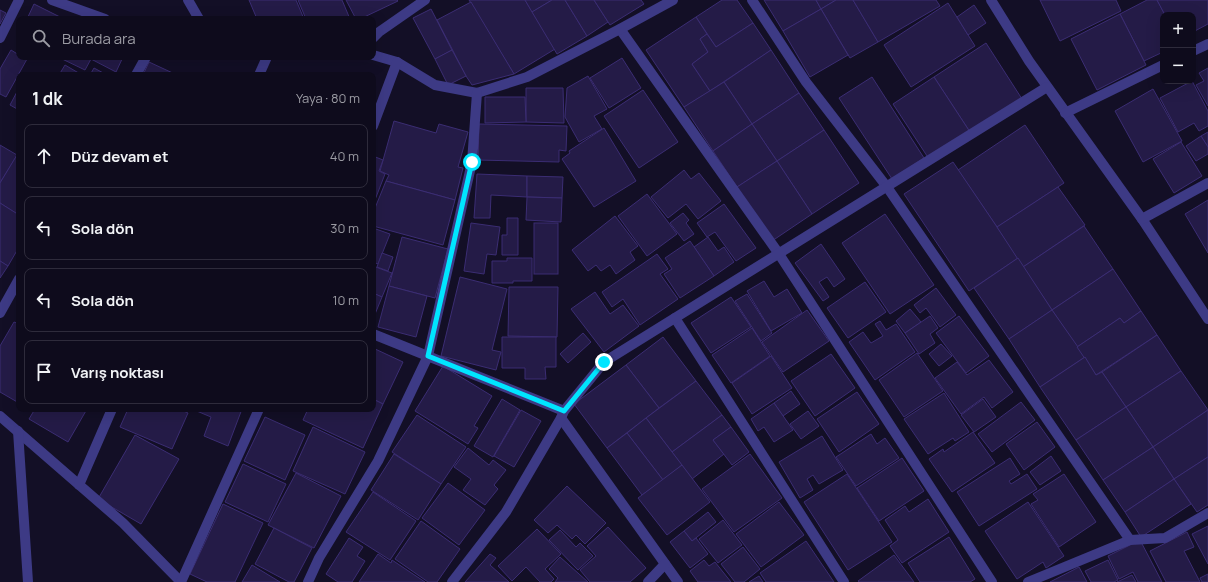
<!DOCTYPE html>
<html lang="tr">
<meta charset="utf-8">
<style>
:root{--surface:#0e0b1c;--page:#1c1929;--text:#f1f3f6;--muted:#9b9ba3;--line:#2e2b3b}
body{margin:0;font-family:Manrope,sans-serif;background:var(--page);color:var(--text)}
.controls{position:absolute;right:12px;top:12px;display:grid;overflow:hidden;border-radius:8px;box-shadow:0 4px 16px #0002}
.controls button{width:36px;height:36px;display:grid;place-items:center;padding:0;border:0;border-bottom:1px solid var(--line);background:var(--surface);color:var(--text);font:20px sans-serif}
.stop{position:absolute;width:12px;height:12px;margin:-9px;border:3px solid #00e5ff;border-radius:50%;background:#fff}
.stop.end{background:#00e5ff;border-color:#fff;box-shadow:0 1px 4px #0008}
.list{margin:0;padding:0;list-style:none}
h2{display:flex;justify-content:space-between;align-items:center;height:52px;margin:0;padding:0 16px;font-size:17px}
h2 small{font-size:13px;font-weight:400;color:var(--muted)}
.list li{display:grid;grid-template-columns:26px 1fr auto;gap:12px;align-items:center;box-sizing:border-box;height:64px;margin:0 8px 8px;padding:0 8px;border:1px solid var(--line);border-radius:8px}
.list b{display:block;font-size:15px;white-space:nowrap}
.list em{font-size:13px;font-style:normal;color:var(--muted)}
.icon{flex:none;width:22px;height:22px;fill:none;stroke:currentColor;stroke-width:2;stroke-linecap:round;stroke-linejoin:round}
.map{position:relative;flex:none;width:1208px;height:582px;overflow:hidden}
.search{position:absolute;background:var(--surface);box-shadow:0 4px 16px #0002;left:16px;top:16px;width:360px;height:44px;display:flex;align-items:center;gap:10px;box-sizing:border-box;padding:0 14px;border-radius:8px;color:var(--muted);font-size:15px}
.panel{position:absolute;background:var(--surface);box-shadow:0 4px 16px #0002;left:16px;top:72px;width:360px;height:340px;border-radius:8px}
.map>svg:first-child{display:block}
.building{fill:#241b47;stroke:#3b2d73}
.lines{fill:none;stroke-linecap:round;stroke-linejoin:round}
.minor{stroke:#3d3a85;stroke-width:10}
.route{stroke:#00e5ff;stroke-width:5}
</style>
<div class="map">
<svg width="1208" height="582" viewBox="0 0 1208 582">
<rect width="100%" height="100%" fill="#130f26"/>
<!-- building -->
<g class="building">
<polygon points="249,0 296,0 304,19 257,19"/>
<polygon points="298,0 342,0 350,19 306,19"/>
<polygon points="346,0 397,0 398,1 360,19 356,19"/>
<polygon points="469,0 525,0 555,49 514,74"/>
<polygon points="525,0 552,0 532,12"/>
<polygon points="552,0 565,0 587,36 557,54 532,12"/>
<polygon points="565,0 594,0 608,22 587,36"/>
<polygon points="594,0 641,0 644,4 610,25"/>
<polygon points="722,0 737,0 753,23 716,47 696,17"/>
<polygon points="764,0 816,0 821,9 783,31"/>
<polygon points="816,0 836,0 821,9"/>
<polygon points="836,0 853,0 878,42 850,58 821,9"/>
<polygon points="853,0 936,0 940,6 878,42"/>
<polygon points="1040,0 1116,0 1121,11 1060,41"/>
<polygon points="1147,0 1157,0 1165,15 1163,15 1163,52 1144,61 1120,14"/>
<polygon points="1157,0 1208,0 1208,24 1193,32 1193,15 1165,15"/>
<polygon points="471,2 514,74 472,85 466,76 437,20"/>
<polygon points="948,3 975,46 911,87 884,45"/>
<polygon points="34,4 64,19 27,19"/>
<polygon points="974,5 986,23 968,35 957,17"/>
<polygon points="431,9 452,50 435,59 413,18"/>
<polygon points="821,9 848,55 810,77 783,31"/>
<polygon points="0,10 6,13 0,24"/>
<polygon points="1120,14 1146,65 1097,90 1071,39"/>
<polygon points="696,17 707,34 700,39 708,52 692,64 710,91 684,107 646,50"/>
<polygon points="753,23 771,50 710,91 692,64 708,52 700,39 707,34 716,47"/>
<polygon points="986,43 1022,99 970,132 934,77"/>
<polygon points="11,50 19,55 19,57 23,57 27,59 6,97 0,94 0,69"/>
<polygon points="452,50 466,76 448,85 435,59"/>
<polygon points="771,50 799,93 752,124 724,82"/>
<polygon points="58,57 123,57 116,72 91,59 85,70"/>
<polygon points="622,58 641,88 609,108 590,78"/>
<polygon points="149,62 177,75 143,75"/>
<polygon points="65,65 82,75 59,75"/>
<polygon points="94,68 107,75 90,75"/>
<polygon points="1208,68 1208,106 1196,85 1204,81 1199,73"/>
<polygon points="588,76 607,109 594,116 602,129 579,142 565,117 567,88"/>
<polygon points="872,77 924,158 892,179 839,98"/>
<polygon points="934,77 970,132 929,159 893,104"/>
<polygon points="1192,81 1208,111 1208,126 1199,131 1194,123 1178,132 1160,98"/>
<polygon points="724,82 752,124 713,151 684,107"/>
<polygon points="19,88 19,110 10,105"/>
<polygon points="526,88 563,88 564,123 526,122"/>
<polygon points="1153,89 1182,141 1143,162 1115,111"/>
<polygon points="643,90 678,142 639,168 604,116"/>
<polygon points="799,93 824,130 777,161 752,124"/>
<polygon points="485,97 525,97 526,122 485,123"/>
<polygon points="394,121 436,133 439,124 468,132 458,167 463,168 455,200 386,181 389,175 380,171"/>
<polygon points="479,124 567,126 566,151 559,150 559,162 478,160"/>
<polygon points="752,124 777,161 737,187 713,151"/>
<polygon points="1025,125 1064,183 997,227 958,170"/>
<polygon points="604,128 636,181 594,207 562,159 570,153 569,151"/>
<polygon points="824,130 859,183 812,214 777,161"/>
<polygon points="1208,132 1208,147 1201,136"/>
<polygon points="1201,136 1208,147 1208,154 1196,161 1186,146"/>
<polygon points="1181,142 1202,176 1174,193 1153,159"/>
<polygon points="0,145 17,155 0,183"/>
<polygon points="17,155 19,156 19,215 0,203 0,183"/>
<polygon points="373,156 383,160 379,171 385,174 373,205"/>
<polygon points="777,161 812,214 772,241 737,187"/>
<polygon points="953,162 1018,258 969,291 904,194"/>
<polygon points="684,170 691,179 699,173 721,201 698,219 686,204 668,218 651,197"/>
<polygon points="477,174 527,176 527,197 491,195 490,218 474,218"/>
<polygon points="527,176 563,177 562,198 527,197"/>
<polygon points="386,181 455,200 443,245 373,226 373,213"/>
<polygon points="1058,187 1085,225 1023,267 997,227"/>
<polygon points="647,194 677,234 647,256 618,216"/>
<polygon points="527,197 562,198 561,222 526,220"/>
<polygon points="1208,200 1208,253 1185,214"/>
<polygon points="0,203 19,215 19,247 8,266 0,261"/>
<polygon points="724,204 756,248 736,261 715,232 707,237 697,223"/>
<polygon points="683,213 689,220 686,223 694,234 684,241 670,223"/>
<polygon points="885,214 934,285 890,314 842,243"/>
<polygon points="615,216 638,246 630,252 635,260 616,274 610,265 601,271 596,265 588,271 572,250"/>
<polygon points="507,218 518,218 518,255 502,255 502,235 507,235"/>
<polygon points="471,223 500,227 496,255 487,254 484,274 464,271"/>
<rect x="534" y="223" width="24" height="51"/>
<polygon points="1084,226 1113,269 1052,310 1023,267"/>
<polygon points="373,228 390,234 378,264 373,262"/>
<polygon points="402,237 448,249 435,298 389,286"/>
<polygon points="708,237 718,251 724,247 734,262 714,276 694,247"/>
<polygon points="690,241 714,276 680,298 664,274 672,269 665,258"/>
<polygon points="821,244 845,279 834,287 827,277 819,282 829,297 823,301 795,263"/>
<polygon points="382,253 393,257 388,271 377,267"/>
<polygon points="657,254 668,269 660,274 678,299 640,325 623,299 612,307 602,292"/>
<polygon points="507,258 532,258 532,281 513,281 513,283 492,283 492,261 507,261"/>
<polygon points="1018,258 1052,310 1009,339 974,288"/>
<polygon points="0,261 8,266 0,278"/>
<polygon points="373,266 392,273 382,297 373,293"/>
<polygon points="1113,269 1141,311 1124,323 1120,318 1077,347 1052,310"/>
<polygon points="460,277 507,289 492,350 501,352 496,370 441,356"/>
<polygon points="764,281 774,297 787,289 802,313 771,331 747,291"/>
<polygon points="865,282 886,312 848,338 827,308"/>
<polygon points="389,286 427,296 416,337 378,327"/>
<polygon points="509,287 558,287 557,337 508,336"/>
<polygon points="936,288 956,315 940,327 926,308 920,313 914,305"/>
<polygon points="595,292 610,314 623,305 639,326 604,352 571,309"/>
<polygon points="373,293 382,297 373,319"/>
<polygon points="747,294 772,333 761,341 735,301"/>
<polygon points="731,297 751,327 711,353 691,323"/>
<polygon points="910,309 921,322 905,333 896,321"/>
<polygon points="807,310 829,341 783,372 762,342"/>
<polygon points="1052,310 1085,357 1040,387 1009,339"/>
<polygon points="1141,311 1157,335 1096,375 1077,347 1120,318 1124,323"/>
<polygon points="930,316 938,328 930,334 935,343 919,354 905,333"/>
<polygon points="959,316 989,356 966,373 936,333"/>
<polygon points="880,321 886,330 896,324 915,352 875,380 849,342 863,332 871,343 883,336 875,324"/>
<polygon points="14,322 19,324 19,403 0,392 0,346"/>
<polygon points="752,328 770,356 731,383 712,355"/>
<polygon points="583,333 591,342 568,363 560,354"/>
<polygon points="1157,335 1181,371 1126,407 1102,372"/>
<polygon points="502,337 556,337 556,367 545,367 546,379 525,379 525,368 502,368"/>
<polygon points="663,337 696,381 659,408 626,365"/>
<polygon points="941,344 952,356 939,366 929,354"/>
<polygon points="373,348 403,362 383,404 373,399"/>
<polygon points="917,353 943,391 904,417 879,380"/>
<polygon points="831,354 855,388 815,416 791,381"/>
<polygon points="771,356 792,388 752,414 732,383"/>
<polygon points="1085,357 1096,375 1102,372 1126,407 1076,440 1040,387"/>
<polygon points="989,360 1013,392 992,408 984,397 961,414 935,378 957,362 967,375"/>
<polygon points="626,365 659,408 607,448 574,404"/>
<polygon points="443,366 492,396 474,426 478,428 468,444 415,411"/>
<polygon points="1181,371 1208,410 1153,447 1126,407"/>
<polygon points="696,381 722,415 672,452 646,418"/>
<polygon points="791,391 800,404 783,416 774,403"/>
<polygon points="857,392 879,424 839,452 817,419"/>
<polygon points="944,393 969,432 955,441 953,438 928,454 904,419"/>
<polygon points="373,399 383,404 363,448 303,420 308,409 373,409"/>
<polygon points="502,399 520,410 493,457 474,446"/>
<polygon points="983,399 996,417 974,432 961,415"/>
<polygon points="1021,402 1035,420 992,452 978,434"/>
<polygon points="774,403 793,430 774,442 764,427 758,431 751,419"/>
<polygon points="1126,407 1153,447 1103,480 1076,440"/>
<polygon points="35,409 87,409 68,442 29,419"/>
<polygon points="128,409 179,409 188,413 172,449 120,427"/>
<polygon points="192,409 242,409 228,446 204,436 211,417"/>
<polygon points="521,410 541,421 514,467 494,456"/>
<polygon points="1208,410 1208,457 1174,479 1153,447"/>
<polygon points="808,411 819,426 801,439 790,424"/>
<polygon points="417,415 466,447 441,484 392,452"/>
<polygon points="722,415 731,427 713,440 724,454 692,479 672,452"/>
<polygon points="265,417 305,435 285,480 244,461"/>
<polygon points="646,418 682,465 663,480 627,433"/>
<polygon points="1037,422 1055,447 1024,470 1006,444"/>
<polygon points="313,427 365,452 345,494 293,471"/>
<polygon points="731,427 749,452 732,465 713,440"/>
<polygon points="973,432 995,463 952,492 929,459 943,449 944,452"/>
<polygon points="627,433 663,480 642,495 607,448"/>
<polygon points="871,434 877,444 885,438 899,458 856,486 836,457"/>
<polygon points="135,435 179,459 141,524 98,499"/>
<polygon points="822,436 843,470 819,484 813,475 807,479 813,490 800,498 779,462"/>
<polygon points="1153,447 1174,479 1125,512 1103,480"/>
<polygon points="468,448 489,465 493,460 506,470 494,485 498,489 485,505 463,490 471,479 454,467"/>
<polygon points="394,454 441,484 418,520 371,490"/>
<polygon points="750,454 782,498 734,532 702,489"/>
<polygon points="1051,456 1061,471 1040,485 1030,472"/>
<polygon points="1208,457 1208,505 1197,512 1174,479"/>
<polygon points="902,458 924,491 879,521 857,488"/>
<polygon points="1010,458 1020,474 1009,481 1011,484 1027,474 1037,489 979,526 957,492"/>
<polygon points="243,464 286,484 268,522 225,502"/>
<polygon points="682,465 710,502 667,535 638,498"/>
<polygon points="296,473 341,496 314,548 268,525"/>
<polygon points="847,474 892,542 848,570 804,502"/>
<polygon points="1064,474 1096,522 1059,547 1031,504 1038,500 1033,494"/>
<polygon points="1174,479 1191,504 1141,537 1125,512"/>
<polygon points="448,483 485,510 459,545 422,518"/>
<polygon points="567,486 606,523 585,544 576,535 572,539 557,525 548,533 534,520"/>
<polygon points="373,492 416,521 390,560 346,532"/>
<polygon points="928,499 949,532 902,563 890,546 898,540 885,520 905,506 909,512"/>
<polygon points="779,502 804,535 761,567 736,534"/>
<polygon points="1028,502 1064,556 1046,568 1043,562 1017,579 985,531"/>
<polygon points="223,504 263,523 235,582 207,582 190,574"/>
<polygon points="708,512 716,522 692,541 684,531"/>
<polygon points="723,520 742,545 718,563 699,539"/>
<polygon points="421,521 460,549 437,582 428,582 395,559"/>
<polygon points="1208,526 1208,564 1192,534"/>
<polygon points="608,527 646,568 630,582 590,582 580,570 596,556 587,546"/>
<polygon points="274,528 312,548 294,582 289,582 255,564"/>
<polygon points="537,529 561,554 545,569 554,579 551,582 540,582 526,567 512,581 498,566"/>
<polygon points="560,530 576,547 580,543 593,556 578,570 549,540"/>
<polygon points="684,531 692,541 696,538 708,554 690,568 670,542"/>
<polygon points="1187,532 1194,547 1184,551 1200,582 1166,582 1150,551"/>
<polygon points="949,537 975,579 970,582 920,582 908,563"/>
<polygon points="349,538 363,547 357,556 365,561 352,582 338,582 326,574"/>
<polygon points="1140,540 1162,582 1138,582 1133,572 1119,579 1108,556"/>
<polygon points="806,541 834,582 766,582 760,573"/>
<polygon points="743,547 760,569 744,582 735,582 721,564"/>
<polygon points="378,554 391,563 392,560 425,582 359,582"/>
<polygon points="490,554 496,558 490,565 509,582 465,582"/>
<polygon points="894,555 914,582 859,582 858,581"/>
<polygon points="560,557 588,582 555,582 558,578 549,569"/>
<polygon points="704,560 709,566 715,562 731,582 698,582 690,571"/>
<polygon points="1108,560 1118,580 1114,582 1091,582 1085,571"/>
<polygon points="252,565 280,582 242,582"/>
<polygon points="1079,567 1087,582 1050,582"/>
<polygon points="1208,574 1208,582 1202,582 1200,578"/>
<polygon points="1132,575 1136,582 1117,582"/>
<polygon points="759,576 763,582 749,582"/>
</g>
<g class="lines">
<!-- minor -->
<g class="minor">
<polyline points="52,0 105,19"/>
<polyline points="188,0 199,19"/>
<polyline points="752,0 806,82 887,187 1130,540"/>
<polyline points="991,0 1029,61 1142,219 1208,319"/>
<polyline points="620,29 779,254 992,582"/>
<polyline points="0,38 19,0"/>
<polyline points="373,38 379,32 425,0"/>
<polyline points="1193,51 1208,44"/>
<polyline points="373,55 397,62 435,85 477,93 527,77 620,29 673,0"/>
<polyline points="136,75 146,57"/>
<polyline points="259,75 267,57"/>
<polyline points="1065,113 1163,65"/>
<polyline points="373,126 397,62"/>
<polyline points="1142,219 1208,183"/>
<polyline points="0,313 19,279"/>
<polyline points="675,318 844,582"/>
<polyline points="373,334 564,411"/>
<polyline points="0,416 123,523 181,582"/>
<polyline points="561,418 678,582"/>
<polyline points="18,431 28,582"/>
<polyline points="79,485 112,409"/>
<polyline points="181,582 259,409"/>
<polyline points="308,582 319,558 378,461 428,356 472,162 477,93"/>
<polyline points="452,582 506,512 561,418 564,411 604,362 1047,87"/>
<polyline points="648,582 665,564"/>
<polyline points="1028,582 1130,540 1165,538 1208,513"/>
</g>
</g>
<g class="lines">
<!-- route -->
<polyline class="route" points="472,162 428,356 564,411 604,362"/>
</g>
</svg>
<div class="controls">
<button>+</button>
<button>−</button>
</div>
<div class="stop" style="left:472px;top:162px"></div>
<div class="stop end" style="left:604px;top:362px"></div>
<div class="search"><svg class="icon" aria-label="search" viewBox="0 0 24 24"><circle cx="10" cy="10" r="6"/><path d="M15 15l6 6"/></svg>Burada ara</div>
<section class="panel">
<h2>1 dk<small>Yaya · 80 m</small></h2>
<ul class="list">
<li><svg class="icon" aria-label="ahead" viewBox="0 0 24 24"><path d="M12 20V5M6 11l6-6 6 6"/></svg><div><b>Düz devam et</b></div><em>40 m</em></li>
<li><svg class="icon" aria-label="left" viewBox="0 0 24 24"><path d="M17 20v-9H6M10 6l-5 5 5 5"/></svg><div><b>Sola dön</b></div><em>30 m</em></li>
<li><svg class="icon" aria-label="left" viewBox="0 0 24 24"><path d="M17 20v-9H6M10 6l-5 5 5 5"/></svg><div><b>Sola dön</b></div><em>10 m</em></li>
<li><svg class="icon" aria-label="arrive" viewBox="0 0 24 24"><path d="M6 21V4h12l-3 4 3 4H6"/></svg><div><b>Varış noktası</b></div></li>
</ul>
</section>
</div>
